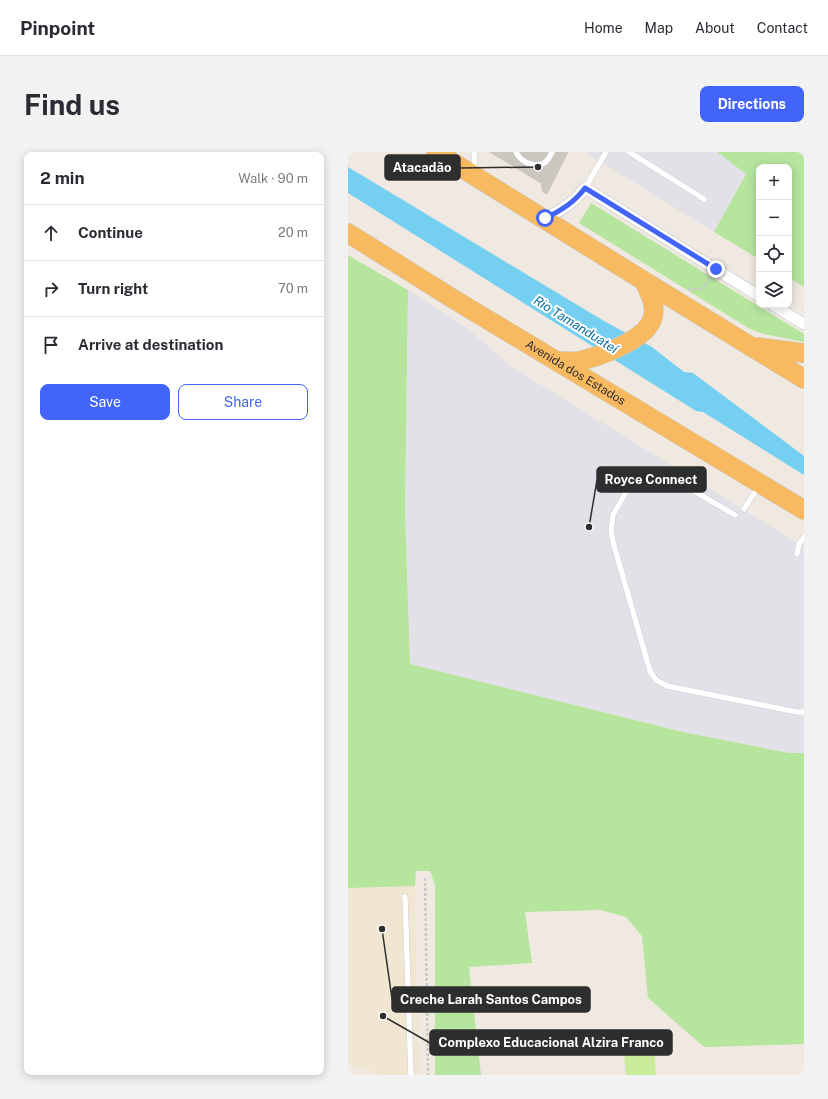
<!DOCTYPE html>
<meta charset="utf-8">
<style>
:root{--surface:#fff;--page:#f2f2f3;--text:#2b2b33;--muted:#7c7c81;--line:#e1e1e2;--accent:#4264fb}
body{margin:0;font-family:"Public Sans",sans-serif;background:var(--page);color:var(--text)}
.controls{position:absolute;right:12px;top:12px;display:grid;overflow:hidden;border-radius:8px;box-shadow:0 2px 10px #0003}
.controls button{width:36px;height:36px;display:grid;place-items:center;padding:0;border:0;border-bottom:1px solid var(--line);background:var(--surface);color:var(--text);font:20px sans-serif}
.stop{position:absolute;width:12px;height:12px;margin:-9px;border:3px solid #4264fb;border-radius:50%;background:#fff}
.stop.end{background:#4264fb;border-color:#fff;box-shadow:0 1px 4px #0008}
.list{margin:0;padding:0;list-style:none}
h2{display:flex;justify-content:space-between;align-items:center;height:52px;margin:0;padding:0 16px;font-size:17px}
h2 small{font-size:13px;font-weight:400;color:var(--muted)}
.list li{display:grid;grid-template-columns:26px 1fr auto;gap:12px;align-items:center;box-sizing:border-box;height:56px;padding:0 16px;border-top:1px solid var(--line)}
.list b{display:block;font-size:15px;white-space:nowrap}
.list em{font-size:13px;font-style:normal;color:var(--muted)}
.actions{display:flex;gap:8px;padding:12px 16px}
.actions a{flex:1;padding:9px 0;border:1px solid var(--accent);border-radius:8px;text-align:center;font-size:14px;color:var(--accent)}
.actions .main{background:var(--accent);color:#fff}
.icon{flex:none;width:22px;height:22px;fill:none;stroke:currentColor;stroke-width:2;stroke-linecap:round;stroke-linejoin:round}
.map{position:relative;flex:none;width:456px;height:923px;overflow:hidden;border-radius:8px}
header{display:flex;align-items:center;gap:24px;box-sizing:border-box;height:56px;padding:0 20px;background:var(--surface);border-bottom:1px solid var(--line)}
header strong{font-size:19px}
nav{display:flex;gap:22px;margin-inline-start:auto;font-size:14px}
.intro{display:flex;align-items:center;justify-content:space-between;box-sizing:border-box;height:96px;padding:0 24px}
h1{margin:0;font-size:28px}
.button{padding:10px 18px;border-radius:8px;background:var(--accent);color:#fff;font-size:14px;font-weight:700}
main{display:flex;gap:24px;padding:0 24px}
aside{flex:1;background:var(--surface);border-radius:8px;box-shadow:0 2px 10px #0003}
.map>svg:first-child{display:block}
.industrial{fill:#e3e1e8}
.education{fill:#f0e6d1}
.green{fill:#b6e59e}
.pitch{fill:#c9ec9a}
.water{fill:#75cff0}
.building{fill:#cbc7bf;stroke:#cbc5ba}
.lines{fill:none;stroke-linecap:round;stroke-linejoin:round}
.service-casing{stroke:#b4b7c1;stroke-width:6}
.minor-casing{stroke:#b4b7c1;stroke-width:12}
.trunk-casing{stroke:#c9c9c9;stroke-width:20}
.path{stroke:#c9c9c9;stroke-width:2.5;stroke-dasharray:3 2;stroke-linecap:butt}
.service{stroke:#fff;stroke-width:5.5}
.minor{stroke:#fff;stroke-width:11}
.trunk{stroke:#f8ba60;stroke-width:19}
.route{stroke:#4264fb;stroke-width:5}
.labels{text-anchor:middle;stroke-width:4;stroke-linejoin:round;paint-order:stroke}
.street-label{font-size:12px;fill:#2e2e2e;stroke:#fff}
.water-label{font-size:13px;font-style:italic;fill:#0d6fa3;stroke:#fff}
.leader{fill:none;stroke:#2e2e2e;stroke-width:1.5}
.callout-dot{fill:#2e2e2e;stroke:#fff;stroke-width:1.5}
.callout{fill:#2e2e2e;stroke:#2e2e2e;stroke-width:1.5}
.callout-label{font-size:13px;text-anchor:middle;font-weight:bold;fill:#fff}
</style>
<header>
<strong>Pinpoint</strong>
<nav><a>Home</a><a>Map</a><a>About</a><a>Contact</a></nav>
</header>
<div class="intro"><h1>Find us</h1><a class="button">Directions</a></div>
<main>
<aside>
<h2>2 min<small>Walk · 90 m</small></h2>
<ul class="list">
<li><svg class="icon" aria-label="ahead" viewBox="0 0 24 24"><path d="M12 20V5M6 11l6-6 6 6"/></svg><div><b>Continue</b></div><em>20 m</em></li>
<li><svg class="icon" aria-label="right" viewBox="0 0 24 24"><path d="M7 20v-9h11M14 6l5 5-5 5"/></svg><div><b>Turn right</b></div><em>70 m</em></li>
<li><svg class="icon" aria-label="arrive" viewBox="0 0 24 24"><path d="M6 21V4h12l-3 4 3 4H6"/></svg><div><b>Arrive at destination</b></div></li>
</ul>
<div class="actions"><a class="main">Save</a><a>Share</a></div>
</aside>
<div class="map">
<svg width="456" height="923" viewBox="0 0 456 923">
<rect width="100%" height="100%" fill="#efe9e1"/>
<!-- industrial -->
<g class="industrial">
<polygon points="237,0 369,0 398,22 366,80"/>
<polygon points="60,138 118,175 164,215 456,395 456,601 441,601 335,580 62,512 57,358"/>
</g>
<!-- education -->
<polygon class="education" points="67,734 71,923 33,923 0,911 0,736"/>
<!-- green -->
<g class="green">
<polygon points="369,0 456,0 456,135 441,126 441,15 411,15 411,107 366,80 398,22"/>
<polygon points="243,51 456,182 456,190 416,182 402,177 231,71"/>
<polygon points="0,103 60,138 57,358 62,512 335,580 441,601 456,601 456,892 356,895 300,846 294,784 278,765 252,758 177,760 184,811 121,815 133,923 87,923 87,733 82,719 68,719 67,734 0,736"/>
</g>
<!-- pitch -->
<polygon class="pitch" points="306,900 308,923 278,923 276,902"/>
<!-- water -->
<polygon class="water" points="0,15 256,169 304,195 336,220 345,221 456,304 456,323 355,260 348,259 0,41"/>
<!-- building -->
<polygon class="building" points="142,0 220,0 199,42 195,40 193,31"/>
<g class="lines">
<!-- service casing -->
<g class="service-casing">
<g id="service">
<polyline points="126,0 127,20"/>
<path d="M168 0C172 9 186 17 196 11 200 9 202 4 204 0"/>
<polyline points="281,0 356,47"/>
<polyline points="237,36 258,0"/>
<polyline points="396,357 411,334"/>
<polyline points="387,363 322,325 306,324 294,327 278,340 265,363 263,378 265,390 302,519 308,528 319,534 449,560 456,560"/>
<polyline points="449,402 451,392 456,385"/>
<polyline points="57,745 63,923"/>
</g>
</g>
<!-- minor casing -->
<g class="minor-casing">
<g id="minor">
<path d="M197 66C213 59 226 51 237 36L411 144"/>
<polyline points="425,153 456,172"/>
</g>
</g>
<!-- trunk casing -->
<g class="trunk-casing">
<g id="trunk">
<polyline points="88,0 296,129 456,227"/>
<path id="s1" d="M0 81 107 148 456 358"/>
<polyline points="410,195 456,201"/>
<path d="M209 209C216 209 224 210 231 209 250 205 294 189 303 170 310 156 302 142 296 129"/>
</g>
</g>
<!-- path -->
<g class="path">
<polyline points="340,137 355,137 362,126"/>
<polyline points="77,726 80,923"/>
</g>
<!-- service -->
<use href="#service" class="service"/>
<!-- minor -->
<use href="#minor" class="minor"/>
<!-- trunk -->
<use href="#trunk" class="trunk"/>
</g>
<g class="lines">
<!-- route -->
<path class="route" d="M197 66C213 59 226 51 237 36L368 117"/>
</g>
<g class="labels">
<!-- street labels -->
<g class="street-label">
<text dy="4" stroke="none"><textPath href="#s1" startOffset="267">Avenida dos Estados</textPath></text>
</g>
<!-- water labels -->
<g class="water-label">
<text transform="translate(228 172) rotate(32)" y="5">Rio Tamanduateí</text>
</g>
</g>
<!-- callouts -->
<path class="leader" d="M190 15L112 16M241 375L249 328M34 777L44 847M35 864L82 891"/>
<g class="callout-dot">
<circle cx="190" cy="15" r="4"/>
<circle cx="241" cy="375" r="4"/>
<circle cx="34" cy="777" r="4"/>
<circle cx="35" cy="864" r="4"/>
</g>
<g class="callout">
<rect x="37" y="3" width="75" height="25" rx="4"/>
<rect x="249" y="315" width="109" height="25" rx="4"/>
<rect x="44" y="835" width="198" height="25" rx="4"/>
<rect x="82" y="878" width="242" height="25" rx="4"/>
</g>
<g class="callout-label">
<text x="74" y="20">Atacadão</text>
<text x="303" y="332">Royce Connect</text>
<text x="143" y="852">Creche Larah Santos Campos</text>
<text x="203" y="895">Complexo Educacional Alzira Franco</text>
</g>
</svg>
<div class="controls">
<button>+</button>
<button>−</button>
<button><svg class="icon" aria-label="locate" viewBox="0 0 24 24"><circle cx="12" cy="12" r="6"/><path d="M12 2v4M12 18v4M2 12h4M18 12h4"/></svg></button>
<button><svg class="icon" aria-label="layers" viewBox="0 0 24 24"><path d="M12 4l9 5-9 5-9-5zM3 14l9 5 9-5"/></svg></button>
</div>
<div class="stop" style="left:197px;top:66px"></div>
<div class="stop end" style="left:368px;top:117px"></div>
</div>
</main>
